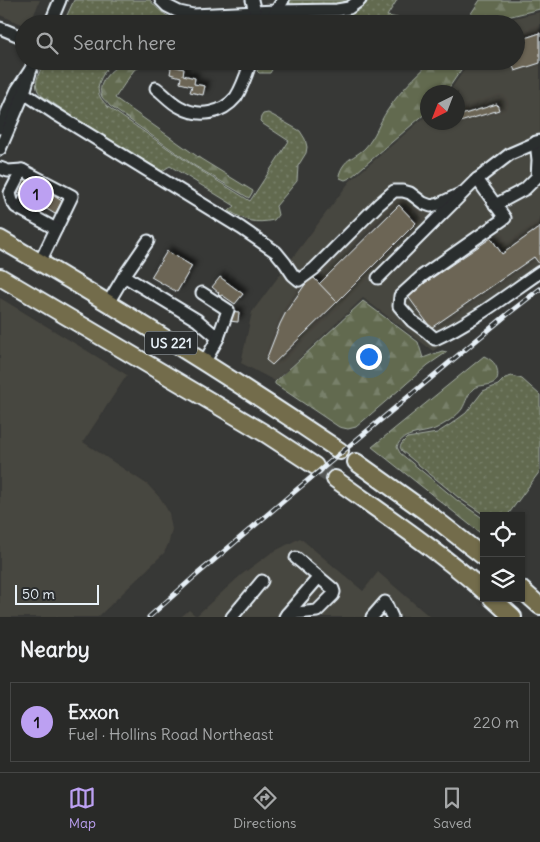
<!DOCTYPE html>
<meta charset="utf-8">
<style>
:root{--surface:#292a28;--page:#313230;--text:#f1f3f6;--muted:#a5a7a8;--line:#454645;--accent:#bca0f2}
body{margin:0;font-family:Delius,sans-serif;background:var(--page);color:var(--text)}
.controls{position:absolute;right:15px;bottom:15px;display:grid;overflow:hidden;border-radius:0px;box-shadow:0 1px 4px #0004}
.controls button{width:45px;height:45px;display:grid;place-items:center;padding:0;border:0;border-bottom:1px solid var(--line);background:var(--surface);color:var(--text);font:25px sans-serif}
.compass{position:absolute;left:420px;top:85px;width:45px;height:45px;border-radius:50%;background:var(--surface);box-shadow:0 1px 4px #0004;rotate:222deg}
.scale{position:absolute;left:15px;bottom:12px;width:84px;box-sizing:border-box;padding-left:5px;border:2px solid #e8f1f8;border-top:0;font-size:14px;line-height:18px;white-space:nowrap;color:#e8f1f8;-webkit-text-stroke:4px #2a2d2e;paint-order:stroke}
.you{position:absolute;left:368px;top:356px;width:18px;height:18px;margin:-12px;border:4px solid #fff;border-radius:50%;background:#1a73e8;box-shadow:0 0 0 8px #1a73e833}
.badge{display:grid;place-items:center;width:32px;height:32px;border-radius:50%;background:var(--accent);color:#111;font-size:16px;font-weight:700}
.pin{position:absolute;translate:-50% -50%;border:2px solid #fff;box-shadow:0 1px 5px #0006}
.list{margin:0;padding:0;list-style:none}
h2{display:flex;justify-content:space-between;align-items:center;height:65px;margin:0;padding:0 20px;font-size:21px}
h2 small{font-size:16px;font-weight:400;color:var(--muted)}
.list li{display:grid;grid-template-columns:32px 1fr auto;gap:15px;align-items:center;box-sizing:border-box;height:80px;margin:0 10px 10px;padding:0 10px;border:1px solid var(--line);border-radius:0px}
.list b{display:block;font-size:19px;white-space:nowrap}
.list p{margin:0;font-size:16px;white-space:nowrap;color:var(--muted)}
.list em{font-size:16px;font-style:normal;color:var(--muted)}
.icon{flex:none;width:28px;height:28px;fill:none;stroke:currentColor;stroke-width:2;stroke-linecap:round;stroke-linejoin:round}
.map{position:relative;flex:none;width:540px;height:617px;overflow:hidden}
.search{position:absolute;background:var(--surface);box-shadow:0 1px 4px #0004;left:15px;right:15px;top:15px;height:55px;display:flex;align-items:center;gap:12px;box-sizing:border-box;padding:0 18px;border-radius:28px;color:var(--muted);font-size:19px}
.sheet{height:155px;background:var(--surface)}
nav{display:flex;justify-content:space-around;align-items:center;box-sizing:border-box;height:70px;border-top:1px solid var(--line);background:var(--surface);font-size:14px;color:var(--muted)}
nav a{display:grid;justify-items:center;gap:2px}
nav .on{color:var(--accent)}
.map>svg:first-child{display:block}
.built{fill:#47463f}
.grass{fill:url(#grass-dots);stroke:#a5aea4}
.forest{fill:url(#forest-firs);stroke:#a5aea4}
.building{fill:#6c6555;stroke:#e8f1f8;filter:url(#shadow)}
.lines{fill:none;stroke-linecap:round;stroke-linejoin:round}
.minor-tunnel{stroke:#525453;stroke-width:11;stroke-dasharray:11 5.5;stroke-linecap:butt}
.highway-tunnel{stroke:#525453;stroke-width:16;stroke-dasharray:16 8;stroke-linecap:butt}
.minor-casing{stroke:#e8f1f8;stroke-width:15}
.highway-casing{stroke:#e8f1f8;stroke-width:20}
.minor{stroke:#2a2d2e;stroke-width:11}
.highway{stroke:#736c4b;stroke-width:16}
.rail-casing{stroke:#e8f1f8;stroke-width:5}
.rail{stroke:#2a2d2e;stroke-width:3;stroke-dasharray:9;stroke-linecap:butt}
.labels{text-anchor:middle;stroke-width:4.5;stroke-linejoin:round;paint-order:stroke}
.shield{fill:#2a2d2e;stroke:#afb6bb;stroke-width:1}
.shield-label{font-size:14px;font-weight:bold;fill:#e8f1f8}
</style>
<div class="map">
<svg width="540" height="617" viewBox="0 0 540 617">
<defs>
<pattern id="grass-dots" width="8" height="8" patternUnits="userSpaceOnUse" patternTransform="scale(1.25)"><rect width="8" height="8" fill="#626a50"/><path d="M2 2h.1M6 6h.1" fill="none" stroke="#78806a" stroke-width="1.8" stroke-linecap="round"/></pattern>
<pattern id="forest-firs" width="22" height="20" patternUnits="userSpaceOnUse" patternTransform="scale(1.25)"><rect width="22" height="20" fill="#626a50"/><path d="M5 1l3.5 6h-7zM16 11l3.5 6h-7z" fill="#78806a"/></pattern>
<filter id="shadow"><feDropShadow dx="4.5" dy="-4.5" stdDeviation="2.5" flood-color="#0009"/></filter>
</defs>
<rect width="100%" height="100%" fill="#373836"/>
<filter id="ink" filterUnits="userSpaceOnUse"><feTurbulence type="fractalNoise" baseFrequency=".02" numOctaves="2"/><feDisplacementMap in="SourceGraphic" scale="10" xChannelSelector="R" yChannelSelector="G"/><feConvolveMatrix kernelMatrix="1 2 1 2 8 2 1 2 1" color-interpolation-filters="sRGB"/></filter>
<g filter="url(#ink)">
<!-- built -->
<g class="built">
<polygon points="0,0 40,0 30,24 24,25 0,15"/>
<polygon points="540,12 540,277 433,351 363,298 275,381 241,363 252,312 350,181 427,115 428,122 458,122 458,92 449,92 470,61 516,61 516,24 496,24 497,22"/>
<polygon points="0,298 127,375 83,442 148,485 161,499 169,513 172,529 169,542 164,553 98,617 0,617"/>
<polygon points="300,538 363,591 378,572 430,617 181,617 189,610 196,616 241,575 271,553"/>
</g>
<!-- grass -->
<g class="grass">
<path d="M74 0H150C168 22 183 24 210 22 219 21 228 20 237 24H63Z"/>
<polygon points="290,0 351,0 341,3 292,6 290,4"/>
<path d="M369 0H397L387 16 403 19 400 24H284L288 20 293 18 351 14C359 11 364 7 369 0Z"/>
<path d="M45 61H114C105 70 94 84 100 97 102 101 106 104 108 107L195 167 250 201 289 141 263 124 260 121 261 117 263 114 268 113 274 116 300 131 305 139 307 147 306 153 298 166 297 181 276 206 278 215 274 220C254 224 247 221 229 211L235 206 170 166 162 171C125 149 88 128 53 103 47 99 41 96 38 91 33 82 41 69 45 61Z"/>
<polygon points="262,61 277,61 270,73 259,73 257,71"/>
<polygon points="512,376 522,379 540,395 540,471 507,516 486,516 459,498 402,451 400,447 402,443 407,438 437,433 451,424 466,413 483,391 498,385 505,378"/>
</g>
<!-- forest -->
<g class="forest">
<polygon points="480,0 540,0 540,9 495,20 492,24 464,24"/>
<path d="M128 61H144L145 65 134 70 115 98 201 159 253 191 249 198 195 166 110 106C108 103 104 100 102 97 95 82 115 65 128 61Z"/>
<path d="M432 61H467L446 92H428L427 112 350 178 345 180 340 178 339 175C344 158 355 158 365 148 376 136 379 123 387 111 400 91 415 77 432 61Z"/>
<polygon points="363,301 418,342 423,358 442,351 447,352 428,365 356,427 348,429 339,427 275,384 275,382"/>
<path d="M484 356C490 359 495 362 497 369 502 389 482 383 474 388 468 393 466 402 462 409 456 417 446 423 437 428 424 435 402 431 397 447L400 453 458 501 484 519V536L372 447Z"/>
</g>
<!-- building -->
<g class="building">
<polygon points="540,33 540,63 515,71 511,61 516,61 516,41"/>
<polygon points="160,61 173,61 172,66 184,69 183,75 195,78 194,84 205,86 203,95 190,92 192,86 180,83 181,77 170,74 171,68 160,65"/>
<polygon points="497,104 499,110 460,122 458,116"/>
<polygon points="24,178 62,201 55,214 17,191"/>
<polygon points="399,205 416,223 337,302 319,284"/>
<polygon points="540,227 540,265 534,257 431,328 407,295 491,238 502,254"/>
<polygon points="167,251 192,266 177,292 151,277"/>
<polygon points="312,276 337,302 272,365 266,360 280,324 286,312 304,286"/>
<polygon points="220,277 243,294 235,304 222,295 220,296 218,294 219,293 212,287"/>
<polygon points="230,311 239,312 238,322 229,321"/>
</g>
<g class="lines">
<!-- minor-tunnel -->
<g class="minor-tunnel">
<polyline points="26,197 33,183"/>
<polyline points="38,204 45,190"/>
</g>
<!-- highway-tunnel -->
<polyline class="highway-tunnel" points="315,466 335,479"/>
<!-- minor casing -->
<g class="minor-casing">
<g id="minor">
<polyline points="161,0 167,6 179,12 193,15 276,11 283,0"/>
<polyline points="252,0 258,24"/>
<polyline points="50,24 60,0"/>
<polyline points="269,24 276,11 337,10 349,8 360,0"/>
<polyline points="0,28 24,38"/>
<path d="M156 88C164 94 171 103 180 107 199 118 222 114 236 97 243 86 247 73 251 61"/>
<polyline points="24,93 54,113 241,228 276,252 285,263 293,275 299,280 314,269 379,204 394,191 403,191 410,193 423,203 431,206 439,204 462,193"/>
<polyline points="0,128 17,90 31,69 34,61"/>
<polyline points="0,149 24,93 31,69"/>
<polyline points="0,168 8,171 22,170 72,196 40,262"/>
<polyline points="22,170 10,193 12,201 16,207 56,229"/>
<path d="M477 179 505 218 422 276 400 296 399 306 412 321 427 332 435 339C471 323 508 294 540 272"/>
<polyline points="495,205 525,189 537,177 538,160 536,142"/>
<polyline points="20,209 26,197"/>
<polyline points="31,215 38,204"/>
<polyline points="124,276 197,320 218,338 204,363"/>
<polyline points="378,278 475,181 510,154 540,141"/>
<polyline points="202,293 228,310 218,338"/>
<polyline points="108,303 124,276 148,241"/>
<polyline points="287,614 319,577"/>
<polyline points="232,617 262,581"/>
<polyline points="285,617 287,614 317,611 333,595 334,592 333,589 296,558"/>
<polyline points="372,617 385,602 392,617"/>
</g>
</g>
<!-- highway casing -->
<g class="highway-casing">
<g id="highway">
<path d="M0 239C115 306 229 376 340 451"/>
<polyline points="0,277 266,434 315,466"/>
<polyline points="356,462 433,517 484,557"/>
<path d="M335 479C385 515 437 550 484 591"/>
<polyline points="521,589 540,606"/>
<polyline points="492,598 513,617"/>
</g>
</g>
<!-- minor -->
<use href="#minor" class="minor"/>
<!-- highway -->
<use href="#highway" class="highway"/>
<!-- rail casing -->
<g class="rail-casing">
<polyline id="rail" points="149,617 194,577 294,492 509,313 540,289"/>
</g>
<!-- rail -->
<use href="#rail" class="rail"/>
</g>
</g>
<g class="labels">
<!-- shield labels -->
<rect class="shield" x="145" y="331.5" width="52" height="23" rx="4"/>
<g class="shield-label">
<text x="171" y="348">US 221</text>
</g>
</g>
</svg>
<div class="controls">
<button><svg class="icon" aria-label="locate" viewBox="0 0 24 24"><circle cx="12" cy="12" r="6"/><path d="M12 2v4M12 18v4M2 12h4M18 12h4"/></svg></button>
<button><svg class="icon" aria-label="layers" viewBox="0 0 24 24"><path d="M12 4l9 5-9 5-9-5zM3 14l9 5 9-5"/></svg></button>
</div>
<svg class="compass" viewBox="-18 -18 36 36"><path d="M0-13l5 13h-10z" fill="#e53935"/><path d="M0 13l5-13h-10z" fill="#a5a7a8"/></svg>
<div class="scale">50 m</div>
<div class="you"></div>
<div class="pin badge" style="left:36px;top:194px">1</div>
<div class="search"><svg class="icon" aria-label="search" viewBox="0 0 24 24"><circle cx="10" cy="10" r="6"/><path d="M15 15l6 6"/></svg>Search here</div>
</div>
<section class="sheet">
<h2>Nearby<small></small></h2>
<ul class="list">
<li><span class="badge">1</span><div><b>Exxon</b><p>Fuel · Hollins Road Northeast</p></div><em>220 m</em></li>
</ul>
</section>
<nav>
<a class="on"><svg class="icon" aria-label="map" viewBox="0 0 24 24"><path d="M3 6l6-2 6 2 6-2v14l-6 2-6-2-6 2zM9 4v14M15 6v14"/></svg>Map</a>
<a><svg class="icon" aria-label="directions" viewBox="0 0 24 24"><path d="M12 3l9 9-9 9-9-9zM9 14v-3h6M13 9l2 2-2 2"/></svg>Directions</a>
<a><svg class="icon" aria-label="saved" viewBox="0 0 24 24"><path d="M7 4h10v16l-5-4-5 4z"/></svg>Saved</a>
</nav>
